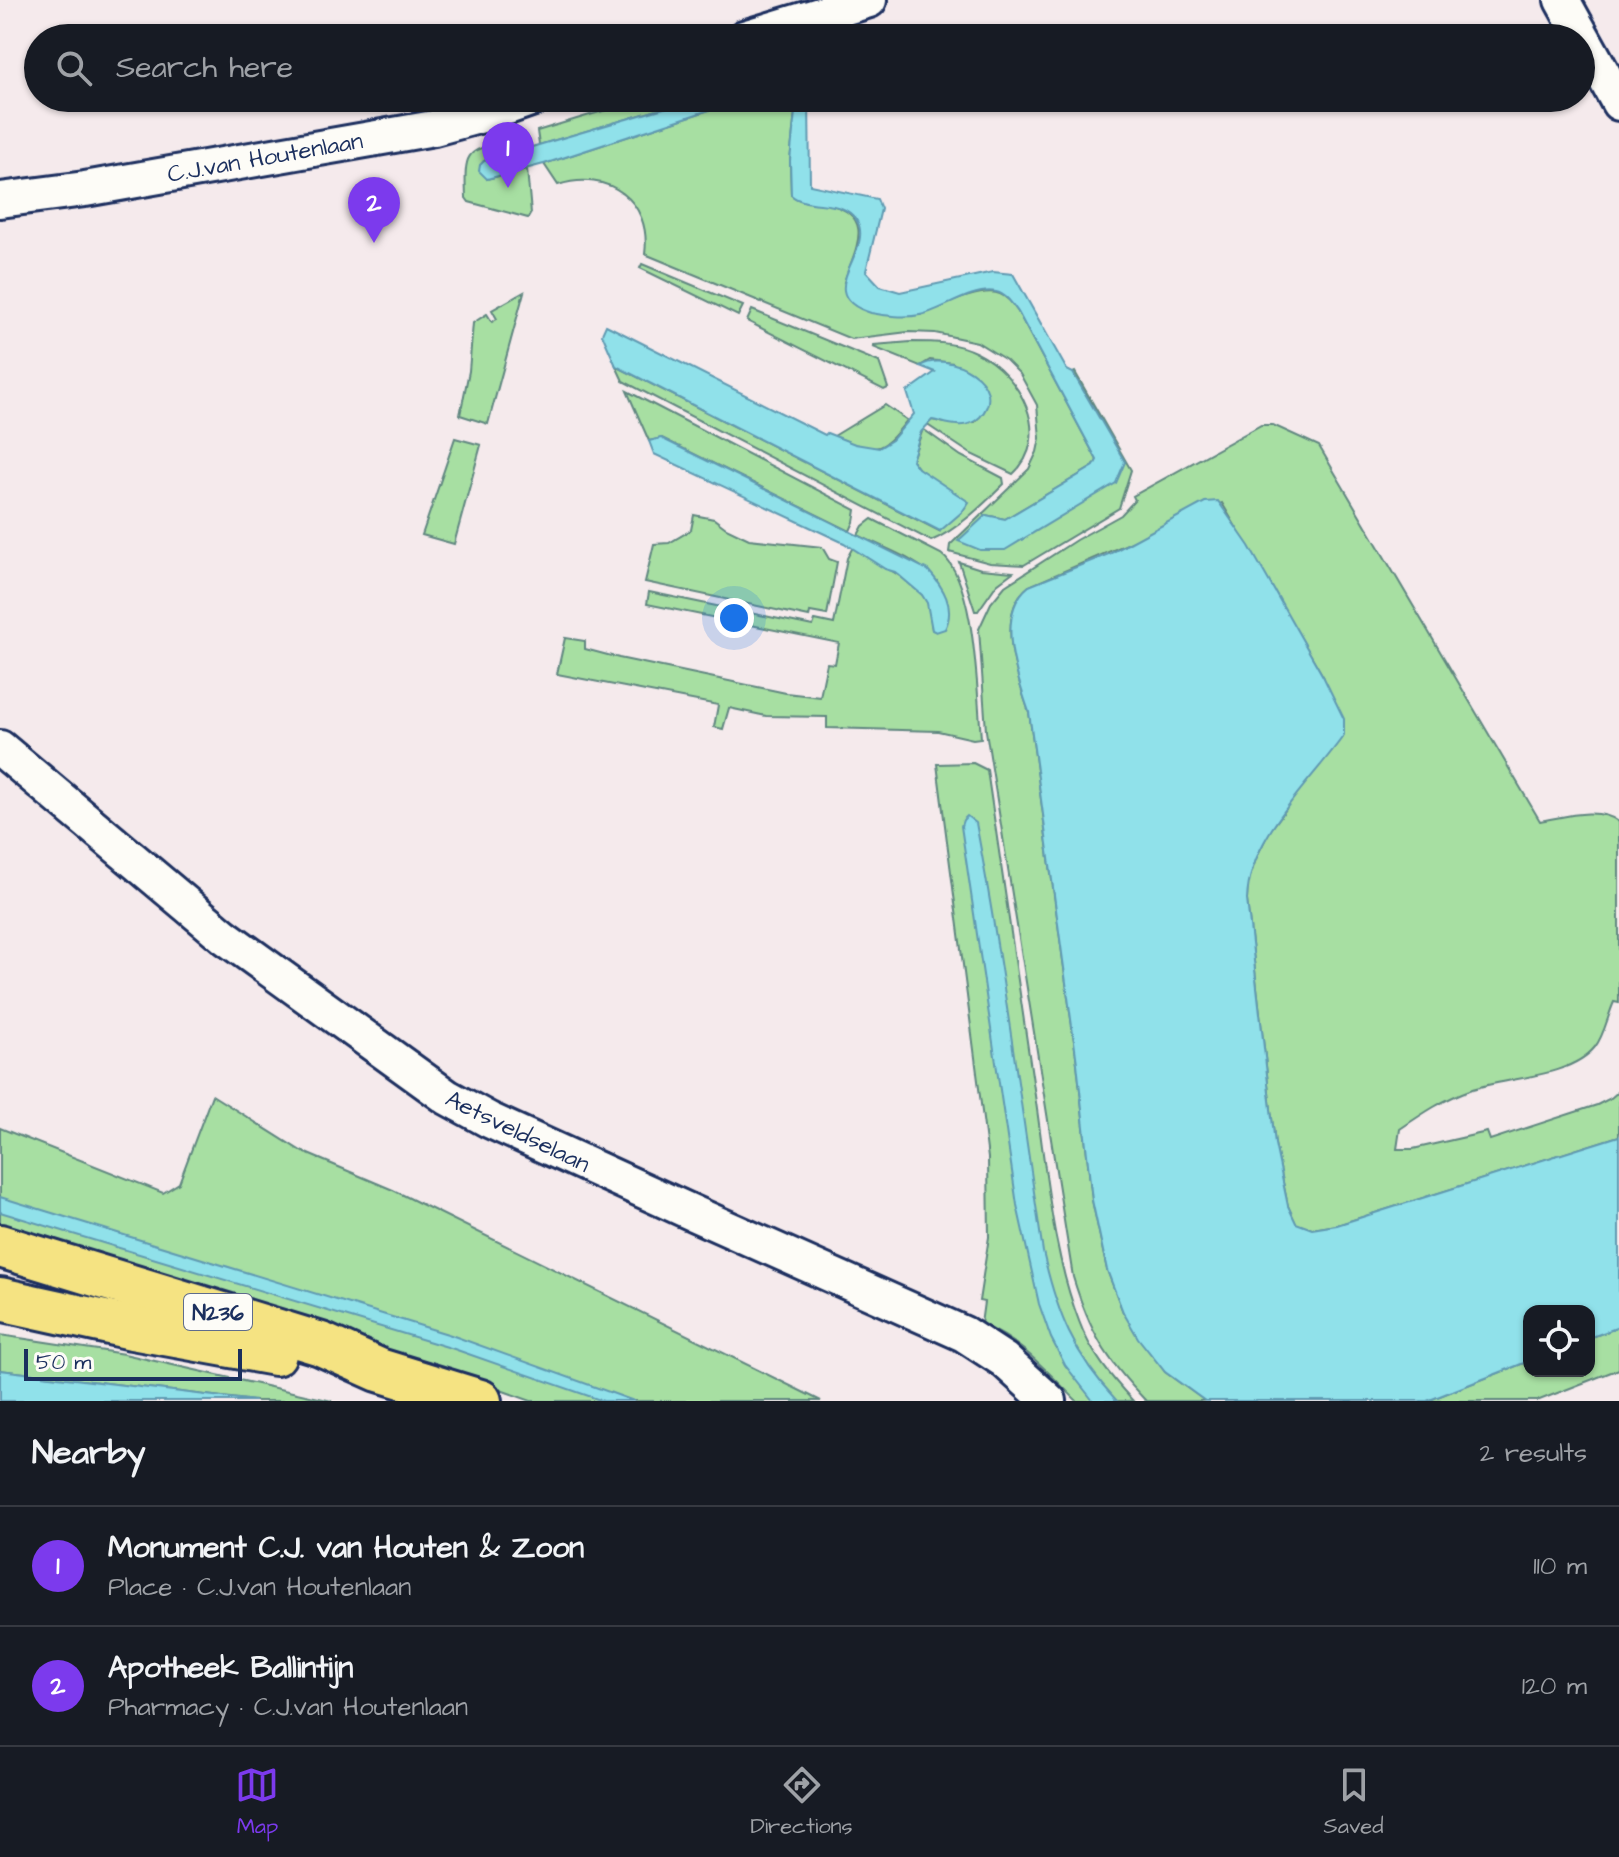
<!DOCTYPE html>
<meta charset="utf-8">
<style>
:root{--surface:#171b24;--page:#242831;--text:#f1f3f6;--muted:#9ea1a6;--line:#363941;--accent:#7c3aed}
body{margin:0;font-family:"Architects Daughter",sans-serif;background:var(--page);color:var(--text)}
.controls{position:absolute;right:24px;bottom:24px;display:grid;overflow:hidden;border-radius:16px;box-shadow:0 2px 6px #0004}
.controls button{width:72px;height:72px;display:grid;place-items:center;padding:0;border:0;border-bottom:2px solid var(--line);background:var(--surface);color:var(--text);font:40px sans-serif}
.scale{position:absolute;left:24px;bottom:20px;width:218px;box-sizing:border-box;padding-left:8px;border:4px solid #1b2f5e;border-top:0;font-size:22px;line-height:28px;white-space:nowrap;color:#1b2f5e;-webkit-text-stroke:6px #fdfcf7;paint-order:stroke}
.you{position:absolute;left:734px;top:618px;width:28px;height:28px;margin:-20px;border:6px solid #fff;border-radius:50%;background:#1a73e8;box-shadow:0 0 0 12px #1a73e833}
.badge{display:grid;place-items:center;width:52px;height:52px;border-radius:50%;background:var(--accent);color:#fff;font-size:26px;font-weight:700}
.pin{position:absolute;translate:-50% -66px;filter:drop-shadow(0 2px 4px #0008)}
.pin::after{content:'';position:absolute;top:42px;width:28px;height:24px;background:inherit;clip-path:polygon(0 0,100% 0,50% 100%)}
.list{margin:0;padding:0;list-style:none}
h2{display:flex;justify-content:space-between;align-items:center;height:104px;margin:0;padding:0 32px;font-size:34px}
h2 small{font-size:26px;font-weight:400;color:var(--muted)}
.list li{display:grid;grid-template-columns:52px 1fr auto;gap:24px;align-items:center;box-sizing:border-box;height:120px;padding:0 32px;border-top:2px solid var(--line)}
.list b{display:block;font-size:30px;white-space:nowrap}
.list p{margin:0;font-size:26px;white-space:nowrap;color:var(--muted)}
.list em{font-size:26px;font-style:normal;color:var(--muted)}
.icon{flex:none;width:44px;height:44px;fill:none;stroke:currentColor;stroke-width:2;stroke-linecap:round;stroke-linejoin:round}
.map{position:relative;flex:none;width:1619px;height:1401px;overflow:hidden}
.search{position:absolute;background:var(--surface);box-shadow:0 2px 6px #0004;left:24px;right:24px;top:24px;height:88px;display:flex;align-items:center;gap:20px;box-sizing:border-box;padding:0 28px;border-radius:44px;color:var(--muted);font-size:30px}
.sheet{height:344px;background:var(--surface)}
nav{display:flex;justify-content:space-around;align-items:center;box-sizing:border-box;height:112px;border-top:2px solid var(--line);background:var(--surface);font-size:22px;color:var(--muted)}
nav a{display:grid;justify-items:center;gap:4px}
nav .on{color:var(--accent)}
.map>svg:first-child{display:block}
.green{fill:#a7dfa2;stroke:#618780;stroke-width:2}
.water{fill:#90e1ea;stroke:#619ab2;stroke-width:2}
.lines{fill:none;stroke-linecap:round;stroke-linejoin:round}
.tertiary-casing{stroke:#1b2f5e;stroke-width:40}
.primary-casing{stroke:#1b2f5e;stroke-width:48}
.tertiary{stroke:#fdfcf7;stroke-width:34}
.primary{stroke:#f5e382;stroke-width:42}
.labels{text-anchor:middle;stroke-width:6;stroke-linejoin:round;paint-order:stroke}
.shield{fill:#fdfcf7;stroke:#5f6c8c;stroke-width:2}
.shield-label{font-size:22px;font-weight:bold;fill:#1b2f5e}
.street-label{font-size:24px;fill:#1b2f5e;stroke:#fdfcf7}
</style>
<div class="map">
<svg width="1619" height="1401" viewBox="0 0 1619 1401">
<rect width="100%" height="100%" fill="#f5eaec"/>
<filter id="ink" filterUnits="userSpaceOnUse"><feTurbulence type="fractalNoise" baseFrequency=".0125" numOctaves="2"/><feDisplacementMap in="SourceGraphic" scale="16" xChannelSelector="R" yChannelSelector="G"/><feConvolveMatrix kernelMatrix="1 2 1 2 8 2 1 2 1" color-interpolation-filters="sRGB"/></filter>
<g filter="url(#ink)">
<!-- green -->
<g class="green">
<polygon points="646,98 698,98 539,145 537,131"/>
<path d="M746 98H794L796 102 790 161 791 195C802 204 815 201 828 204 877 216 855 249 844 282L920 315C938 308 982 286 1000 294 1008 297 1013 305 1018 312L1097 460 1094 466 1005 519 986 515 959 541 1125 462 1073 373 1075 372 1131 470 1119 508 1024 565 990 563 949 552 950 545 1029 469 1037 452 1040 438 1037 405 1020 374 1006 360 977 342 935 333 908 332 851 339 645 254C652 200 608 169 558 185L544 164Z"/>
<path d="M514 139 519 151 484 161 487 179 527 169 531 213 528 218 469 202 466 198C464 147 466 152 514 139Z"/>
<polygon points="642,264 743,306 738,316 640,268"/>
<polygon points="524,292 488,424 460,415 469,371 473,323 487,314 492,322 497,319 492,310"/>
<polygon points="752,310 879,362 888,388 884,390 747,321"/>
<path d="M911 342C934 342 956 342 977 353 1020 374 1054 436 1013 474L971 454 926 424 932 420 945 423 975 422 986 408 953 363 930 360 920 366 873 347 874 345Z"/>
<path d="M616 366 939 531 918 468 912 460 923 429 961 456 1003 478 1004 484C983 505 957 530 931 541L623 381Z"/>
<polygon points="627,391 856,510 854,522 850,531 662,438 649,441"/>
<path d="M885 405 907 420C880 456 874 453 834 436Z"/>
<path d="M1261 425H1273L1319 446 1540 821C1564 817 1599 806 1619 822V1003L1614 1002C1608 1015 1604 1036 1595 1047 1570 1078 1506 1077 1470 1090 1444 1099 1422 1114 1400 1129L1397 1149H1413L1487 1132 1490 1140 1597 1105 1611 1098 1619 1091V1136L1337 1225 1312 1229 1296 1224 1288 1206 1275 1144 1247 900 1248 883 1257 856 1269 832 1286 809 1324 678 1222 503 1029 586C994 613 1017 677 1029 712L1077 1063 1092 1200 1107 1270 1123 1312 1165 1372 1205 1401H1146C1106 1359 1090 1333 1073 1277L986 731 979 629 991 603 1005 586 1076 540 1121 515 1135 500 1133 496Z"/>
<polygon points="455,438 481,445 454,544 422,535"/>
<polygon points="694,515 714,519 726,528 749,539 822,547 829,559 837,562 827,615 810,612 809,617 645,582 654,544 669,543 691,530"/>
<path d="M872 519 941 554C976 580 977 694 981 738L973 739 938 731 827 728V717L766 716 729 708 723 729 714 727 718 705 557 674 565 638 585 641V649L619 658 786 693 820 697 827 663 835 664 839 643 647 604 649 592 813 626 815 620 834 624 847 558 853 547C872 561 921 583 928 604 930 612 931 621 932 630L937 581C917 558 885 549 858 535L863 526Z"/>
<polygon points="959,562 981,569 1013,572 997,584 978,611 975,611"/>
<path d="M973 763 987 770C1002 877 1019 983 1034 1089 1046 1166 1051 1248 1079 1321 1090 1352 1111 1377 1133 1401H1077C1045 1370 1023 1342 981 1324L984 1302 979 1301 989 1237 988 1158 937 764Z"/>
<polygon points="212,1095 301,1151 393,1190 821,1401 531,1401 467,1378 0,1230 0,1128 163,1193 179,1183"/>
<polygon points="1619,1327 1619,1369 1537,1401 1427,1401 1529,1361 1529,1371 1589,1371 1589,1338"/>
<polygon points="0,1335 124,1354 332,1401 255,1401 0,1370"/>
</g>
<!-- water -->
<g class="water">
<polygon points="698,98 746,98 544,164 487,179 479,171 480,165 484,161"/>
<path d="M794 98H809L810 185 877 199 881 209 866 271 880 286 900 292 993 272 1013 274 1067 370 1073 373 1125 462 1116 483 1005 550H980L958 541 986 515 1005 519 1094 466 1097 460 1018 312C1012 304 1006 294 996 292 972 287 942 311 920 315 906 318 885 316 871 313 809 294 875 252 857 221 843 197 808 210 791 195L790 161 796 102Z"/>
<path d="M606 325 825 435 827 433 855 444 879 448 892 440 914 414 907 392 935 372 920 366C948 349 1011 383 980 417 974 423 965 426 957 425 948 425 940 421 932 420L921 432 912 460 918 468 969 502 962 512 940 531 616 366 602 334Z"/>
<path d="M661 438 928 570C943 587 956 607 945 629L936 632 932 630 927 603 922 595 895 572 885 569 844 543 654 454 649 441Z"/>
<path d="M1218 501 1249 546 1324 678 1344 719V735C1309 785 1249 836 1247 900L1275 1144 1288 1206 1296 1223 1312 1229 1337 1225 1619 1136V1327L1589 1338V1311H1529V1361L1427 1401H1205L1165 1372 1138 1338 1123 1312 1107 1270 1092 1200 1077 1063 1029 712C1017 677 994 614 1029 586L1111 553 1205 502Z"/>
<path d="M967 816 976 823C1003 965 1021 1109 1043 1252 1057 1313 1073 1354 1117 1401H1093L1090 1397 1065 1365 1051 1338 1039 1304 1017 1205 961 826 963 820Z"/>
<polygon points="0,1197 451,1335 634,1401 603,1401 454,1349 0,1212"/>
<polygon points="0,1370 255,1401 0,1401"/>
</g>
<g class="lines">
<!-- tertiary casing -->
<g class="tertiary-casing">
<g id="tertiary">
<polyline points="1562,0 1619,103"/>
<polyline points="744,38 869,0"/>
<polyline points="0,200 85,189 434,128 493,112 533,98"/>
<polyline points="0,748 224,936 447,1097 489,1120 695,1214 964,1334 1004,1360 1049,1401"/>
</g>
</g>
<!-- primary casing -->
<g class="primary-casing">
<g id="primary">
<polyline points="0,1246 321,1344 379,1370 480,1401"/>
<polyline points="0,1299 132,1328 275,1354"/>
</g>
</g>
<!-- tertiary -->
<use href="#tertiary" class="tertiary"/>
<!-- primary -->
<use href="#primary" class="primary"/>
</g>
</g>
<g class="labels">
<!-- shield labels -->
<rect class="shield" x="184" y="1294" width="68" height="36" rx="6"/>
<g class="shield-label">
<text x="218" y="1320">N236</text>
</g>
<!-- street labels -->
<g class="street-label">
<text transform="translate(265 157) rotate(-10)" y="8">C.J.van Houtenlaan</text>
<text transform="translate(518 1131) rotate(26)" y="8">Aetsveldselaan</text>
</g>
</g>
</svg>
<div class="controls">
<button><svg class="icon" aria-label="locate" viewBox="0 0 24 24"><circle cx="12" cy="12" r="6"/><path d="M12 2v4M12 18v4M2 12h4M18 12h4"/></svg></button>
</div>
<div class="scale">50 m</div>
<div class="you"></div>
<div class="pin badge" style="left:508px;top:188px">1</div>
<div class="pin badge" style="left:374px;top:243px">2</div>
<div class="search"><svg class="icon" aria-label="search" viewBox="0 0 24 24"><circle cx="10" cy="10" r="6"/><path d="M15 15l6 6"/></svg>Search here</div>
</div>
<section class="sheet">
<h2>Nearby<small>2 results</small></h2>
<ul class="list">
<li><span class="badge">1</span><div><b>Monument C.J. van Houten &amp; Zoon</b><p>Place · C.J.van Houtenlaan</p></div><em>110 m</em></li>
<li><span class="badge">2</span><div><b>Apotheek Ballintijn</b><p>Pharmacy · C.J.van Houtenlaan</p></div><em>120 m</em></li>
</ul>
</section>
<nav>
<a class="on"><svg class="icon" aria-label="map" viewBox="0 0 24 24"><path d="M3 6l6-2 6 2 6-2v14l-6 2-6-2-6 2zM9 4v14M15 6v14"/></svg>Map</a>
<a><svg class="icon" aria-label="directions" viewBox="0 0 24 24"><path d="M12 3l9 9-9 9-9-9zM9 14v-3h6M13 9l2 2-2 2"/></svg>Directions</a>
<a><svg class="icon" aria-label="saved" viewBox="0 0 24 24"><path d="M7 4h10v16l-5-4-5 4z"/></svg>Saved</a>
</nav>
